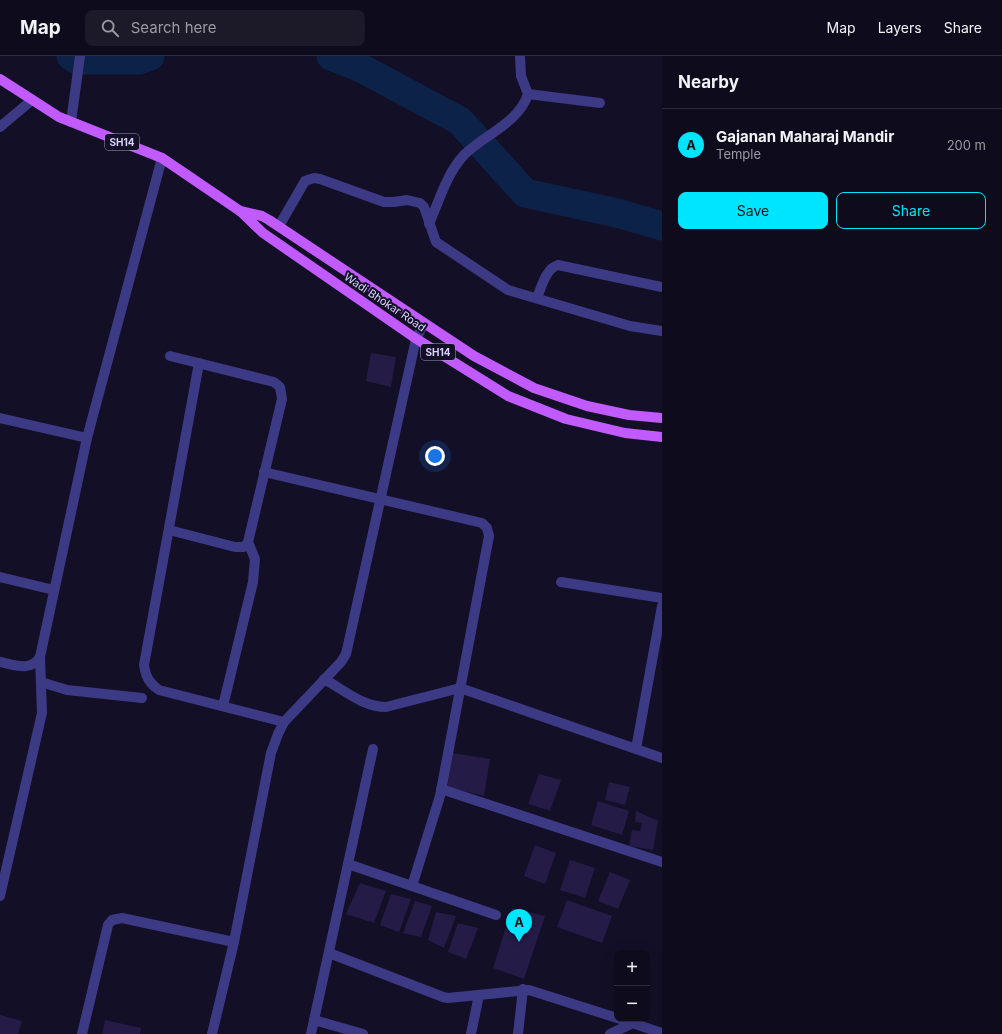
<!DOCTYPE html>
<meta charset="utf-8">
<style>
:root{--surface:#0e0b1c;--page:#1c1929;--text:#f1f3f6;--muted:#9b9ba3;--line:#2e2b3b;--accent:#00e5ff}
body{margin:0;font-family:Inter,sans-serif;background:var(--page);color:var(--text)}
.controls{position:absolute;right:12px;bottom:12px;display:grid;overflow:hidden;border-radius:8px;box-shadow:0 4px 16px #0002}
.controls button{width:36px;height:36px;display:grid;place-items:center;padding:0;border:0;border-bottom:1px solid var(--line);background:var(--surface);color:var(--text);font:20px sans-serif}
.you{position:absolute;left:435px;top:400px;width:14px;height:14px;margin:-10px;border:3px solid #fff;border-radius:50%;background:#1a73e8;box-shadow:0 0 0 6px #1a73e833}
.badge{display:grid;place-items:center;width:26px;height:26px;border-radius:50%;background:var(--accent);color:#111;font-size:13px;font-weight:700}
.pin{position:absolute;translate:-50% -33px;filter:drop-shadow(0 1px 2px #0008)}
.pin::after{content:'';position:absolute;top:21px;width:14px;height:12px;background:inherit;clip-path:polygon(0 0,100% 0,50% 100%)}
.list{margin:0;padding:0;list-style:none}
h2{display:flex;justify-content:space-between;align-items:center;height:52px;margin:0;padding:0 16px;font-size:17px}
h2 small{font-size:13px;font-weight:400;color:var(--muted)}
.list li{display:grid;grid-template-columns:26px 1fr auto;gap:12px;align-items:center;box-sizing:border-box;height:72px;padding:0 16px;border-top:1px solid var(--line)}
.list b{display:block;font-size:15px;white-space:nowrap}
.list p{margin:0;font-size:13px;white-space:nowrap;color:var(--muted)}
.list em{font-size:13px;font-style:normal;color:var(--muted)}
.actions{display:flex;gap:8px;padding:12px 16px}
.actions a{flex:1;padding:9px 0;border:1px solid var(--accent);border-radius:8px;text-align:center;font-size:14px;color:var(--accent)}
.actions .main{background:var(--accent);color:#111}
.icon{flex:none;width:22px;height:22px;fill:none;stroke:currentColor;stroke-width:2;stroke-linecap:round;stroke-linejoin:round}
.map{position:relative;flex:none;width:662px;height:978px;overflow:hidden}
header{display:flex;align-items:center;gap:24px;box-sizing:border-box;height:56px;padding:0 20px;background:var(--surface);border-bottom:1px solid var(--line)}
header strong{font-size:19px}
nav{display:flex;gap:22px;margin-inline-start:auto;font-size:14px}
.search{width:280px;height:36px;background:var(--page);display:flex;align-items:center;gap:10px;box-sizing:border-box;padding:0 14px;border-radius:8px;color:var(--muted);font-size:15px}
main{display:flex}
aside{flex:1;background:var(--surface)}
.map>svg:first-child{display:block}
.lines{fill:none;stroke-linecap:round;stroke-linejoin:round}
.river{stroke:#0c2248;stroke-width:29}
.building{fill:#241b47}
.minor{stroke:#3d3a85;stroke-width:10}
.primary{stroke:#c25bff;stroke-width:10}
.labels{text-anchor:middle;stroke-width:4;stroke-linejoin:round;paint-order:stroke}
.shield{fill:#130f26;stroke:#9e99be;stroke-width:1}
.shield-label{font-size:10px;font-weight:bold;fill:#d9d4ff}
.street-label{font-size:11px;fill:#d9d4ff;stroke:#130f26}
</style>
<header>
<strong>Map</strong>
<div class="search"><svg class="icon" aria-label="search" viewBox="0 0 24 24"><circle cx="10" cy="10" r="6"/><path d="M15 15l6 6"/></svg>Search here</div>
<nav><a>Map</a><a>Layers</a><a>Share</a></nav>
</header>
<main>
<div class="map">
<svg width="662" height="978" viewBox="0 0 662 978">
<rect width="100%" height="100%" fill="#130f26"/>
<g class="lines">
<!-- river -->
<g class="river">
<polyline points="71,0 77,4 139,4 150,0"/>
<polyline points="331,0 361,12 460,65 525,137 617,157 662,170"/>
</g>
</g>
<!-- building -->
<g class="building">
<polygon points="371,297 396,301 391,331 366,325"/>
<polygon points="453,697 490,703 484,740 447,731"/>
<polygon points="539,718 561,724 550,755 528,748"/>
<polygon points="609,726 630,731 625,749 605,744"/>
<polygon points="598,745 629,755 622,779 591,769"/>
<polygon points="636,755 658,765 653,794 629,790 632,774 640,775 642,767 635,766"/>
<polygon points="535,789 556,797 545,828 524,820"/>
<polygon points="570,804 595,812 585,842 560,834"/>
<polygon points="610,816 630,824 618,853 598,845"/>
<polygon points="360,827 386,835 374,867 346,858"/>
<polygon points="391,838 411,843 399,876 380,869"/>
<polygon points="567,844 612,860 602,887 557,871"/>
<polygon points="415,845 432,850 421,881 403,877"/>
<polygon points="512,852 545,860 524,923 493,912"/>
<polygon points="436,856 456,860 444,892 428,884"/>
<polygon points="458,867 478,872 466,903 448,896"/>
<polygon points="0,959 22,965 18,978 0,978"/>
<polygon points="105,964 141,972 140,978 102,978"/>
</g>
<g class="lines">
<!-- minor -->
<g class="minor">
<polyline points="528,38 600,47"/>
<polyline points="71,66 80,0"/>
<polyline points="0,71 32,44"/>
<path d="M429 168C439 145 447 117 464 99 484 79 519 67 528 38L521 20 520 0"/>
<polyline points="279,170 305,125 314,122 320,123 384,146 394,146 407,144 420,147 424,151 436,186 508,234 630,270 662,275"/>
<path d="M537 242C541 232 546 212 558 209L662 231"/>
<path d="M199 307 144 609C146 621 149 627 159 634L284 666"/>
<polyline points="0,362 87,382"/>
<polyline points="264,416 482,467 487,472 489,480 440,740 412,830"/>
<polyline points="169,474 235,491 244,491 248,486 282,343 280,331 274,326 170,300"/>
<polyline points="0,521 54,534"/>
<polyline points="561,526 662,542"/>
<path d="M0 606C14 609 31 616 40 601L87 382 162 102"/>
<path d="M324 623C344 634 363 651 386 651L460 632 662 702"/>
<polyline points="41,626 67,634 142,642"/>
<polyline points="223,650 253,526 255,503 248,486"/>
<polyline points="636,693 662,550"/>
<polyline points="441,733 662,806"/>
<polyline points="348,808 496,859"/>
<polyline points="0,840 42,657 40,601"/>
<polyline points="329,897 443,941 448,942 529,934 617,962"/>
<polyline points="620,963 662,977"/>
<polyline points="314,964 363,978"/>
<polyline points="82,978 108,869 112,864 122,862 234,886"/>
<polyline points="212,978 234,886 271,697 278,678 284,666 341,606 346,598 416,283 424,267"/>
<polyline points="311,978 373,693"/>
<polyline points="471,978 479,939"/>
<polyline points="518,978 523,933"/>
<polyline points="610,978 633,967"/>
</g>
<!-- primary -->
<g class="primary">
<polyline points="0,23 59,61 162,102 240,155 263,177 415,282 508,340 566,363 625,377 662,381"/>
<polyline points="240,155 262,160 269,164 474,300 534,332 587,350 629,359 662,362"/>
</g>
</g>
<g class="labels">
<!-- shield labels -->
<g class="shield">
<rect x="105" y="78" width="34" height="16" rx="3"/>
<rect x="421" y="288" width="34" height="16" rx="3"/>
</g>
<g class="shield-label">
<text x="122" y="90">SH14</text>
<text x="438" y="300">SH14</text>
</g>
<!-- street labels -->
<g class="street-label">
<text transform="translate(385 246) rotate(34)" y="4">Wadi Bhokar Road</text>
</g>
</g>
</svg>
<div class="controls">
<button>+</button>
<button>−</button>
</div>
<div class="you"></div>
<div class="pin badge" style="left:519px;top:886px">A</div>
</div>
<aside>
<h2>Nearby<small></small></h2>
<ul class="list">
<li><span class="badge">A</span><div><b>Gajanan Maharaj Mandir</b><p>Temple</p></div><em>200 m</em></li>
</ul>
<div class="actions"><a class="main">Save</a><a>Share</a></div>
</aside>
</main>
